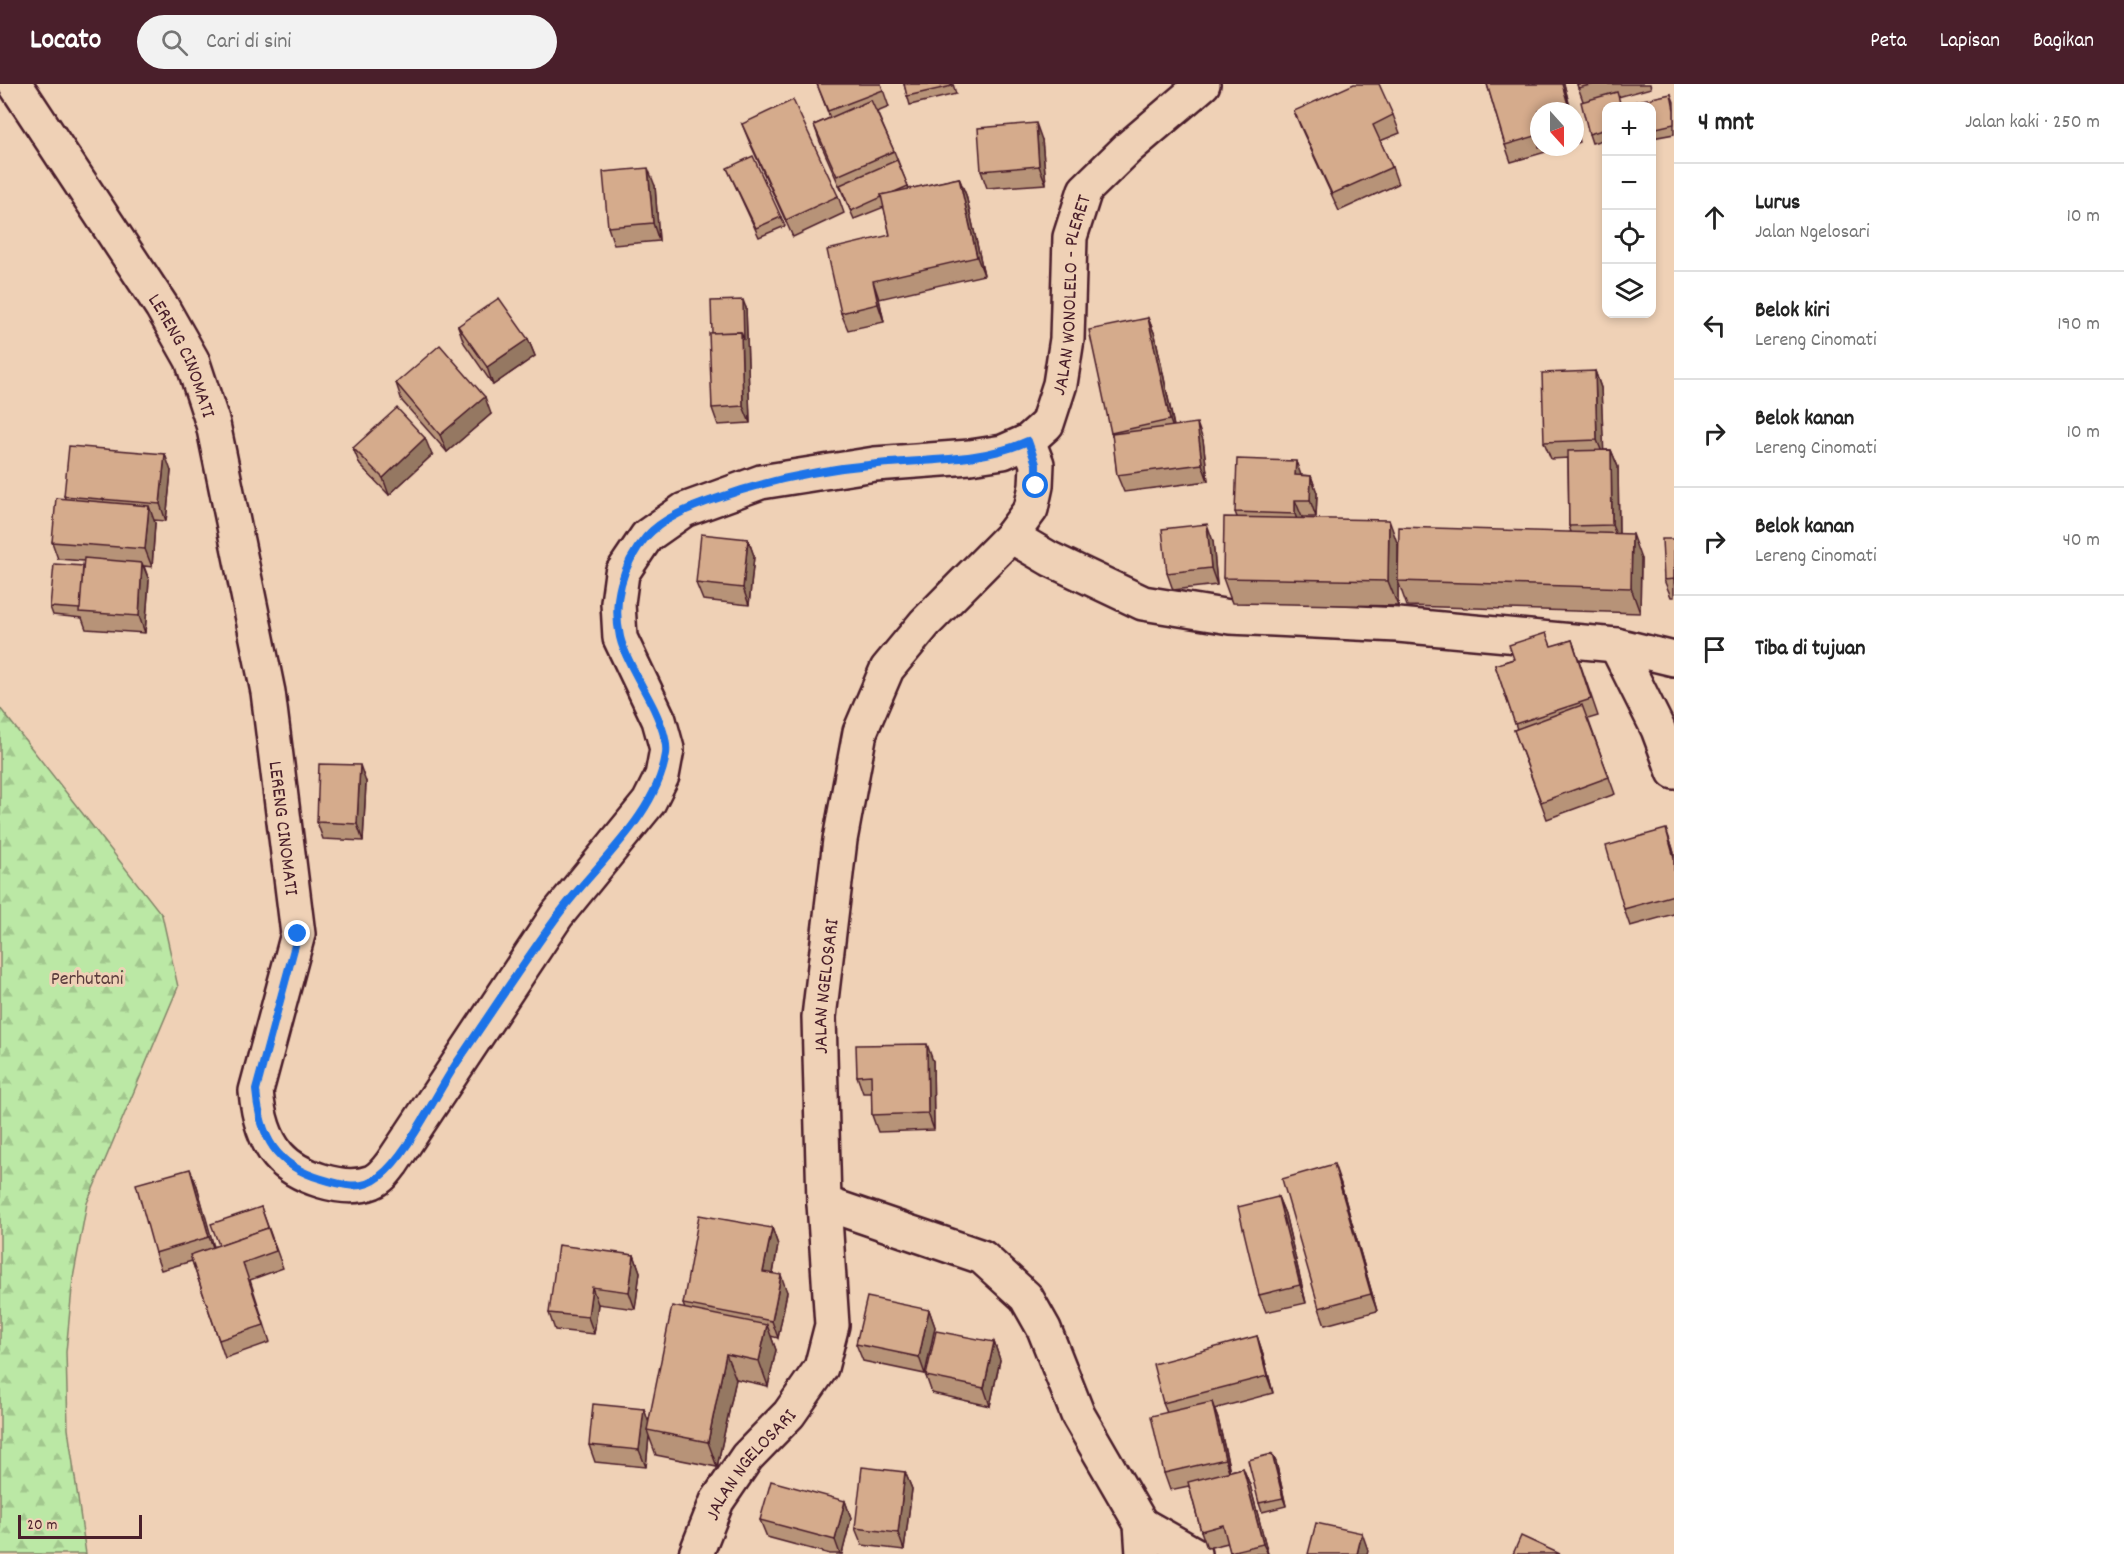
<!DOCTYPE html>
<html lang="id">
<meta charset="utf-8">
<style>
:root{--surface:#fff;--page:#f2f2f2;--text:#222;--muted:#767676;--line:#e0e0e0;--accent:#4a1f2b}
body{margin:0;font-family:Dekko,sans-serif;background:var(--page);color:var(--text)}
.controls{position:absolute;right:18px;top:18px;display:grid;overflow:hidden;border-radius:12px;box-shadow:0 3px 9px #0003}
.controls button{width:54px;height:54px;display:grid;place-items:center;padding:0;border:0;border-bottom:2px solid var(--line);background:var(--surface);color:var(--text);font:30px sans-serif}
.compass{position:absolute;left:1530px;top:18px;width:54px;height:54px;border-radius:50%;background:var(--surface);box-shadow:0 3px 9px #0003;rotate:159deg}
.scale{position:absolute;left:18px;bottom:15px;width:124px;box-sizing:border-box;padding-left:6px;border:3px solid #4a1f2b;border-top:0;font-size:16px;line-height:21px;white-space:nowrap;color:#4a1f2b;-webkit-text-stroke:4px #efd1b6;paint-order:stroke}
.stop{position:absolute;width:18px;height:18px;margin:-14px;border:4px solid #1a73e8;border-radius:50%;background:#fff}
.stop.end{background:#1a73e8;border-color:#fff;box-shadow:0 2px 6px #0008}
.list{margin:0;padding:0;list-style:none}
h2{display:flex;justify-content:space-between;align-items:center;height:78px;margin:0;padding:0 24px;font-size:26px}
h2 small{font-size:20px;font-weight:400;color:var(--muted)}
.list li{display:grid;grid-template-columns:39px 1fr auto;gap:18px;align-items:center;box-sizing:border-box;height:108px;padding:0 24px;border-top:2px solid var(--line)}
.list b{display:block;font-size:22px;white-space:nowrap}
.list p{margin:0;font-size:20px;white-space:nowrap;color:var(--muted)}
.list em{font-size:20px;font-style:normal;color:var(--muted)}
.icon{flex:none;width:33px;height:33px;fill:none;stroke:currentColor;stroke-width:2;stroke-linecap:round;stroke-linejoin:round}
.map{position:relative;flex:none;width:1674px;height:1470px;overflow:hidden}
header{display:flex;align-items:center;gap:36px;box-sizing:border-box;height:84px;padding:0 30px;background:var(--accent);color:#fff}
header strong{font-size:28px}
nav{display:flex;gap:33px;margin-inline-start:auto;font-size:21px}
.search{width:420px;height:54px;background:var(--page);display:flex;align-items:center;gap:15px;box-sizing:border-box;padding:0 21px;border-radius:33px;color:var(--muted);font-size:22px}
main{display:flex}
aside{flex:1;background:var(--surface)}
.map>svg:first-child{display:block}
.forest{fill:url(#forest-firs);stroke:#828468;stroke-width:1.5}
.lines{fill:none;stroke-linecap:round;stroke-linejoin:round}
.street-casing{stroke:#4a1f2b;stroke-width:38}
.secondary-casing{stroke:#4a1f2b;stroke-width:38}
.street{stroke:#efd1b6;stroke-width:33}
.secondary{stroke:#efd1b6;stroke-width:33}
.wall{fill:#b79378;stroke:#4a1f2b;stroke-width:1.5}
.shaded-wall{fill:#957862;stroke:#4a1f2b;stroke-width:1.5}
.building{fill:#d5ab8c;stroke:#4a1f2b;stroke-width:1.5}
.route{stroke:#1a73e8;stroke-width:8}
.labels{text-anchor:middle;stroke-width:6;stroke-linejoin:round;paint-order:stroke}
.street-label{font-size:20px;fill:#4a1f2b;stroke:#efd1b6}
.park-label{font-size:20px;fill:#5b3d3d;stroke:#efd1b6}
</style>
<header>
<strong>Locato</strong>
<div class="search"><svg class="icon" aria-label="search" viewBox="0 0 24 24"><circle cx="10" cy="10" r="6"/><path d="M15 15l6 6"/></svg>Cari di sini</div>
<nav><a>Peta</a><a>Lapisan</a><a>Bagikan</a></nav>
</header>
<main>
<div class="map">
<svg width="1674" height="1470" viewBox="0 0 1674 1470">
<defs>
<pattern id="forest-firs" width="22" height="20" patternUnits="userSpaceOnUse" patternTransform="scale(1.5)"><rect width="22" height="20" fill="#bbe8a5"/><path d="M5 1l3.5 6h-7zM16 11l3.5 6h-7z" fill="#a2c78e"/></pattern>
</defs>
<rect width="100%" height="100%" fill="#efd1b6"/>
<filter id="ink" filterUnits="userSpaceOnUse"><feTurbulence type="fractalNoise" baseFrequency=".0167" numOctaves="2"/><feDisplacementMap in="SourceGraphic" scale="12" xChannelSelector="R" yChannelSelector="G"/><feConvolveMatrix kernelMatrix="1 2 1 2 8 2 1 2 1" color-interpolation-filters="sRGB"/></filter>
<g filter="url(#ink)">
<!-- forest -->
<polygon class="forest" points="0,624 162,831 178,903 87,1119 73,1194 66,1268 68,1345 86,1470 0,1470"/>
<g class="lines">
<!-- street casing -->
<g class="street-casing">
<g id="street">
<polyline points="1011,452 1050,475 1143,519 1230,533 1398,541 1616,561 1674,575"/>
<polyline points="1616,561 1658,645 1674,688"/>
<polyline points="824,1119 982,1173 1026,1213 1044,1245 1078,1331 1141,1440 1143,1470"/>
<polyline points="1141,1440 1194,1470"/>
</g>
</g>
<!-- secondary casing -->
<g class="secondary-casing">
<g id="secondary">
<path id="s1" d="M15 0 162 223 192 276 213 340 268 608 298 850 256 1007C258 1030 263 1053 278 1071 297 1093 344 1109 372 1098 381 1094 386 1087 392 1079L557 831 649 718 662 692 667 665 659 636 620 554 618 519 622 489 647 452 684 426 761 398 875 380 970 373 1003 368 1028 357 1047 340 1060 300 1067 255 1070 153 1085 106 1128 64 1203 0"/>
<path id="s2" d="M696 1470 717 1417 747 1373 789 1330 821 1284 832 1241 824 1119 819 933 840 756 860 648 887 585 925 539 1011 452 1031 425 1036 402 1037 380 1028 357"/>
</g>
</g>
<!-- street -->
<use href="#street" class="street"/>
<!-- secondary -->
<use href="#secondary" class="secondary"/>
</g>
<!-- wall -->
<g class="wall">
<polygon points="817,0 881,0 889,23 877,28 894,67 909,105 959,94 966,111 984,191 879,215 884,238 848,246 841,229 890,151 884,123 854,135 820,58 814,41 830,34"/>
<polygon points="904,0 953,0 956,10 910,21"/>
<polygon points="1487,0 1564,0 1571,27 1539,27 1539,63 1563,63 1511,78 1505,61"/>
<polygon points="1577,0 1650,0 1651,4 1618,13 1606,22 1606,55 1592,59 1589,50 1583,17"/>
<polygon points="1671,10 1674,18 1674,50 1652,54 1652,22"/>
<polygon points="1294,27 1393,31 1400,49 1380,57 1392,83 1398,100 1339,127 1301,44"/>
<polygon points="1575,39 1580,58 1575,60"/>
<polygon points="742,40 838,112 844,129 793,153 749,57"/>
<polygon points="1042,56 1046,100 987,104 981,87"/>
<polygon points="727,84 781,133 785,142 759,153"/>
<polygon points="655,102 659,157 614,161 608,143"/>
<polygon points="746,224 750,339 718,341 712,324 712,249"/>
<polygon points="1148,234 1155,251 1174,342 1203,356 1208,397 1124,408 1117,391 1113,354 1111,349"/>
<polygon points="458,242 528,255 535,272 493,301 464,259"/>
<polygon points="1595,287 1601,304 1603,366 1611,366 1618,383 1619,450 1641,475 1640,529 1407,522 1398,497 1571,448 1569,442 1568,374 1551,375 1544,358"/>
<polygon points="396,299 491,330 447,368 402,317"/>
<polygon points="353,364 432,371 389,411 360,381"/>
<polygon points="171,387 166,437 154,436 155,439 152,483 144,482 149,496 145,549 86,545 82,534 53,531 50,523 83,482 84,477 58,475 52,458 65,414 64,412"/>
<polygon points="1301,391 1311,392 1317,409 1316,433 1302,433 1301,435 1398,461 1398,522 1232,519 1223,494 1237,433 1235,428"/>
<polygon points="748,455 754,472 749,521 703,516 696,499"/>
<polygon points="1674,455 1674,513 1671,513 1664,496"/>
<polygon points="1213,457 1217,501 1173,506 1167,489"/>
<polygon points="1572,556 1598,632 1588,635 1615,710 1547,735 1514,646 1517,645 1495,581"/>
<polygon points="366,698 363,757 323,755 317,738"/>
<polygon points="1672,762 1674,769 1674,830 1630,842 1624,825"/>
<polygon points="933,977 934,1046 878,1048 872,1031 872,1009 863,1009 857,992"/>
<polygon points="1340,1097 1377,1227 1325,1241 1319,1224"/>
<polygon points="197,1102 213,1163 219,1161 261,1123 283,1184 250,1196 270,1258 225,1274 192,1177 161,1186 155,1169"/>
<polygon points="1278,1113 1285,1130 1306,1219 1266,1228 1259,1211"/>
<polygon points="772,1144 778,1161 773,1190 787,1208 778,1254 771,1252 776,1266 768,1302 736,1295 717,1383 656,1371 649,1352 646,1383 595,1378 589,1361 644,1325 648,1338 685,1225 683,1220"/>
<polygon points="634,1171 640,1188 635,1225 598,1220 594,1250 555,1246 549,1229"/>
<polygon points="929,1226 935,1243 925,1290 863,1277 856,1260"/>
<polygon points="1257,1252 1263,1270 1273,1309 1214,1325 1218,1335 1230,1387 1243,1384 1250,1401 1268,1470 1231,1470 1228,1459 1207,1464 1201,1447 1189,1402 1170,1406 1164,1389 1167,1329 1163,1319"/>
<polygon points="994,1258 1000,1276 990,1322 932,1309 926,1292"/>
<polygon points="1272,1370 1276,1378 1286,1422 1262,1428 1259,1419"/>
<polygon points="905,1388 912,1405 904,1466 862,1461 855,1444"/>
<polygon points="845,1417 851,1434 842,1470 830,1470 767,1453 760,1436"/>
</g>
<!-- shaded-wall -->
<g class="shaded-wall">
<polygon points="1562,0 1564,0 1571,27 1570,27"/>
<polygon points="1036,39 1042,56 1046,100 1039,82"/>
<polygon points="648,84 655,102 659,157 653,139"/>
<polygon points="959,94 966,111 984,191 977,173"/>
<polygon points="873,197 879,215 884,238 878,220"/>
<polygon points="743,216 746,224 750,339 743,322 741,248"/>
<polygon points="1148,234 1155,251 1176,353 1170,336"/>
<polygon points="528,255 535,272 493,301 487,283"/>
<polygon points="1595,287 1601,304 1604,373 1597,356"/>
<polygon points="485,313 491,330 447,368 440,351"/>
<polygon points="1197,339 1203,356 1208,397 1202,380"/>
<polygon points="425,354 432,371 389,411 383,394"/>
<polygon points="1611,366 1618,383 1619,458 1612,441"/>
<polygon points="165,370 171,387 166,437 160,420"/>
<polygon points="1296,377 1302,394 1295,391"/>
<polygon points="1311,392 1317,409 1316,433 1310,416"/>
<polygon points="1295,416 1302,433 1301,447 1295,430"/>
<polygon points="149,422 155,439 152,483 145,465"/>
<polygon points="1389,436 1398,461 1398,522 1388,497"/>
<polygon points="1207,440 1213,457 1217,501 1211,484"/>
<polygon points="1632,450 1641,475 1640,529 1631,504"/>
<polygon points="748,455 754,472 749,521 743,504"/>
<polygon points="142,479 149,496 145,549 139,532"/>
<polygon points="360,681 366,698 363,757 357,740"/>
<polygon points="1666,745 1672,762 1674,769 1674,774"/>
<polygon points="927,960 933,977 934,1046 928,1029"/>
<polygon points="1334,1080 1340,1097 1377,1227 1371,1210"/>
<polygon points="190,1085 197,1102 216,1170 209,1153"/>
<polygon points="1278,1113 1285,1130 1306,1219 1300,1201"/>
<polygon points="772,1144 778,1161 770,1206 763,1188"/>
<polygon points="634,1171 640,1188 635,1225 629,1208"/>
<polygon points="781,1191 787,1208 778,1254 772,1237"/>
<polygon points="592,1203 598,1220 594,1250 588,1233"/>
<polygon points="929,1226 935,1243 925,1290 919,1273"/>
<polygon points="767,1241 776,1266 768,1302 759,1277"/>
<polygon points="1257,1252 1263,1270 1273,1309 1267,1292"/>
<polygon points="994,1258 1000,1276 990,1322 984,1304"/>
<polygon points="726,1270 736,1295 717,1383 708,1358"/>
<polygon points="1212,1318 1218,1335 1231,1393 1225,1375"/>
<polygon points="644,1325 650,1342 647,1346 649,1352 646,1383 639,1366"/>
<polygon points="1272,1370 1276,1378 1286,1422 1283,1414"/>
<polygon points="1243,1384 1250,1401 1268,1470 1263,1460"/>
<polygon points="905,1388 912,1405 904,1466 898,1449"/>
<polygon points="845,1417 851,1434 842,1470 840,1470 835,1456"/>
<polygon points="1362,1449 1368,1466 1367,1470 1357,1470"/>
</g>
<!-- building -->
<g class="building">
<polygon points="817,0 881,0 883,6 828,27"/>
<polygon points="904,0 952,0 952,2 907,12"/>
<polygon points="1354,0 1379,0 1393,31 1373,41 1392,83 1332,110 1294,27"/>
<polygon points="1487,0 1562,0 1570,27 1539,27 1539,51 1505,61"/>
<polygon points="1577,0 1594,0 1578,4"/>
<polygon points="1617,8 1621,22 1606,22 1606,45 1589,50 1581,18"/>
<polygon points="1671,10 1674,26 1674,40 1652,45 1652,22 1623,22 1623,20"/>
<polygon points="793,16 838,112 786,136 742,40"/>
<polygon points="871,16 894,67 837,92 814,41"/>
<polygon points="1036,39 1039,82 981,87 978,44"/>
<polygon points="753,72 781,133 756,144 727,84"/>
<polygon points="897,76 908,102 892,109 881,111 882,113 851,127 840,101"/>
<polygon points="648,84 653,139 608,143 603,88"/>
<polygon points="959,94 977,173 873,197 878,220 841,229 827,166 890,151 881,111"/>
<polygon points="499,214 528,255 487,283 458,242"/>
<polygon points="743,216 744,256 741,248 712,249 711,217"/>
<polygon points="1148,234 1170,336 1111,349 1089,246"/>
<polygon points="741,248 743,322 712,324 709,249"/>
<polygon points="440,261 485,313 440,351 396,299"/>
<polygon points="1595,287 1597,356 1544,358 1542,289"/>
<polygon points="397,324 425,354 383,394 353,364"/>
<polygon points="1197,339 1202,380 1117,391 1112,350"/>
<polygon points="69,362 165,370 160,420 64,412"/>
<polygon points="1611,366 1612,441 1569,442 1568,367"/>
<polygon points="1237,375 1296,377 1295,391 1311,392 1310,416 1295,416 1295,430 1235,428"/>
<polygon points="56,414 149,422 145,465 52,458"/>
<polygon points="1224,433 1389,436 1388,497 1223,494"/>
<polygon points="1207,440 1211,484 1167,489 1162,445"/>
<polygon points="1399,443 1632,450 1631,504 1398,497"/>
<polygon points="701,450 748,455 743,504 696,499"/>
<polygon points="1662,455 1674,455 1674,495 1664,496"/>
<polygon points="84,474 142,479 139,532 79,528"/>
<polygon points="54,480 83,482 80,525 50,523"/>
<polygon points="1546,549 1551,562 1572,556 1591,615 1515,640 1495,581 1514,575 1509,561"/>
<polygon points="1582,621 1609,693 1541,718 1514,646"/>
<polygon points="319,680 360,681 357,740 317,738"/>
<polygon points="1666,745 1674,774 1674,811 1624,825 1606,762"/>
<polygon points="927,960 928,1029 872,1031 871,991 857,992 856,961"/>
<polygon points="1334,1080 1371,1210 1319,1224 1282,1095"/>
<polygon points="190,1085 209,1153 155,1169 136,1100"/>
<polygon points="1278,1113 1300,1201 1259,1211 1238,1123"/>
<polygon points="261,1123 271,1152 268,1144 219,1161 211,1140"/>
<polygon points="699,1131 772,1144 763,1188 781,1191 772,1237 683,1220"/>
<polygon points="268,1144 276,1167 243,1179 264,1241 219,1256 190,1171"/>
<polygon points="558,1161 634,1171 629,1208 592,1203 588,1233 549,1229"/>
<polygon points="867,1213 929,1226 919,1273 856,1260"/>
<polygon points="672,1222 767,1241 759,1277 726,1270 708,1358 647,1346"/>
<polygon points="936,1247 994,1258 984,1304 926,1292"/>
<polygon points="1257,1252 1267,1292 1163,1319 1153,1280"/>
<polygon points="1212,1318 1225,1375 1164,1389 1151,1332"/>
<polygon points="593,1320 644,1325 639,1366 589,1361"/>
<polygon points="1272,1370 1283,1414 1259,1419 1248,1376"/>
<polygon points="862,1383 905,1388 898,1449 855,1444"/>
<polygon points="1243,1384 1263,1460 1230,1468 1223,1441 1201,1447 1188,1398"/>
<polygon points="771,1397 845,1417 835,1456 760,1436"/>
<polygon points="1316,1439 1362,1449 1357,1470 1308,1470"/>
<polygon points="1521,1452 1560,1470 1513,1470"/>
</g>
</g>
<g class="lines" filter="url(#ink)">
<!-- route -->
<path class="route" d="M298 850 256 1006C260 1053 276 1082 322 1095 341 1101 362 1107 379 1093 408 1071 436 1009 458 977 490 930 522 881 556 834 592 783 656 734 666 670 668 656 660 638 654 625 644 604 625 575 620 553 612 517 622 481 646 453 663 434 691 423 715 415 767 396 823 385 878 380 929 375 981 378 1028 357L1036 380V402"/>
</g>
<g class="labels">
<!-- street labels -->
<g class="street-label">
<text dy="7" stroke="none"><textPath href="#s1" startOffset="2562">JALAN WONOLELO - PLERET</textPath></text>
<text dy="7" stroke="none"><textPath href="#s1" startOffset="320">LERENG CINOMATI</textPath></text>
<text dy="7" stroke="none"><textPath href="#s1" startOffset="806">LERENG CINOMATI</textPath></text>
<text dy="7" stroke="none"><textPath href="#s2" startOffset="610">JALAN NGELOSARI</textPath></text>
<text dy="7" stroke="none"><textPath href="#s2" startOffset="106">JALAN NGELOSARI</textPath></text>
</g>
<!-- park labels -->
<g class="park-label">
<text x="87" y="900">Perhutani</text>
</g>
</g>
</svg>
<div class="controls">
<button>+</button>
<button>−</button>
<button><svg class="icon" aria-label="locate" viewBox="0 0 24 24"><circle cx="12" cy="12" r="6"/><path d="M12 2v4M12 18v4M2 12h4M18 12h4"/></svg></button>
<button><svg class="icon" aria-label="layers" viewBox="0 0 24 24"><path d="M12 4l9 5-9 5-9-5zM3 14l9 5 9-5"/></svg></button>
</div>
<svg class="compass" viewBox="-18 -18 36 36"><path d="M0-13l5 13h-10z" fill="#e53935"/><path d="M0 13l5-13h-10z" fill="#767676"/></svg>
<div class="scale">20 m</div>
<div class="stop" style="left:1036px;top:402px"></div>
<div class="stop end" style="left:298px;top:850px"></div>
</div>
<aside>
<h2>4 mnt<small>Jalan kaki · 250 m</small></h2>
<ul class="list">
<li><svg class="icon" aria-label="ahead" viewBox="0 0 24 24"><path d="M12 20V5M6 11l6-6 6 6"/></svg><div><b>Lurus</b><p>Jalan Ngelosari</p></div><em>10 m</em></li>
<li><svg class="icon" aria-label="left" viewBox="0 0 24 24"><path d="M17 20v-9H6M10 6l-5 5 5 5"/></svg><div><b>Belok kiri</b><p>Lereng Cinomati</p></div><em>190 m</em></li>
<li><svg class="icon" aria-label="right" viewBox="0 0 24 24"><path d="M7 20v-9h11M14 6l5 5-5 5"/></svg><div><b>Belok kanan</b><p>Lereng Cinomati</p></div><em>10 m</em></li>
<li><svg class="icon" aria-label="right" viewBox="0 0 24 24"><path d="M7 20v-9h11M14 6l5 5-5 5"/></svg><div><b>Belok kanan</b><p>Lereng Cinomati</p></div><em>40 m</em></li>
<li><svg class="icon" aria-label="arrive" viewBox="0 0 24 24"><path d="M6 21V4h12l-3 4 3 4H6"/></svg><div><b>Tiba di tujuan</b></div></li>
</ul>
</aside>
</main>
